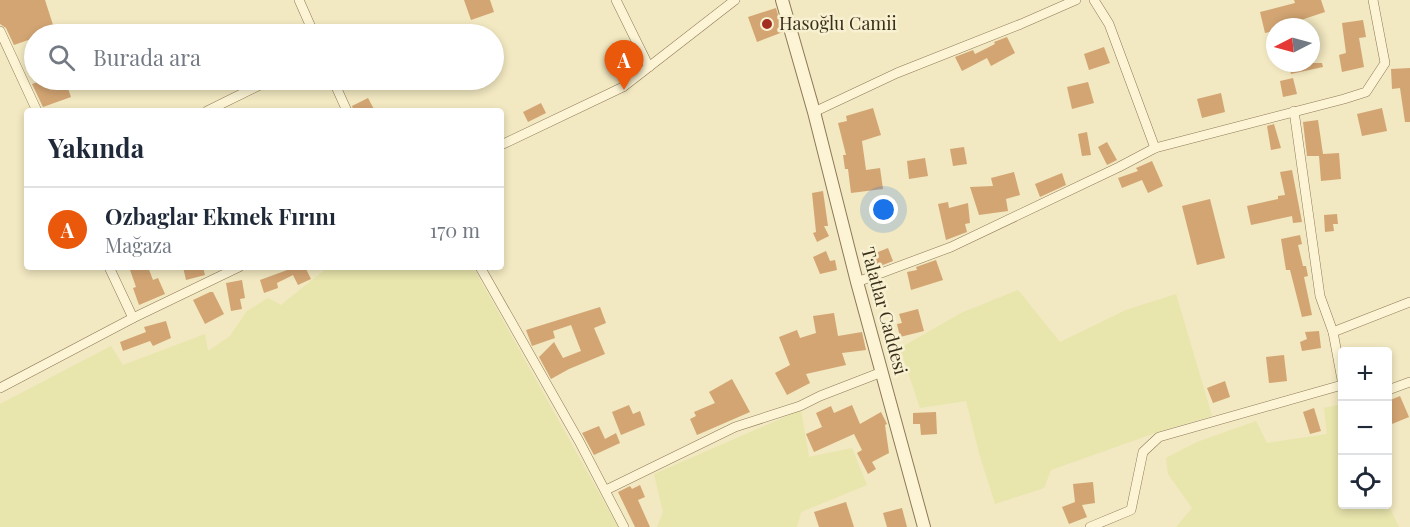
<!DOCTYPE html>
<html lang="tr">
<meta charset="utf-8">
<style>
:root{--surface:#fff;--page:#f6f6f7;--text:#1f2937;--muted:#747a83;--line:#e0e1e3;--accent:#ea580c}
body{margin:0;font-family:"Playfair Display",serif;background:var(--page);color:var(--text)}
.controls{position:absolute;right:18px;bottom:18px;display:grid;overflow:hidden;border-radius:6px;box-shadow:0 3px 9px #0003}
.controls button{width:54px;height:54px;display:grid;place-items:center;padding:0;border:0;border-bottom:2px solid var(--line);background:var(--surface);color:var(--text);font:30px sans-serif}
.compass{position:absolute;left:1266px;top:18px;width:54px;height:54px;border-radius:50%;background:var(--surface);box-shadow:0 3px 9px #0003;rotate:264deg}
.you{position:absolute;left:884px;top:210px;width:21px;height:21px;margin:-15px;border:4px solid #fff;border-radius:50%;background:#1a73e8;box-shadow:0 0 0 9px #1a73e833}
.badge{display:grid;place-items:center;width:39px;height:39px;border-radius:50%;background:var(--accent);color:#fff;font-size:20px;font-weight:700}
.pin{position:absolute;translate:-50% -50px;filter:drop-shadow(0 2px 3px #0008)}
.pin::after{content:'';position:absolute;top:32px;width:21px;height:18px;background:inherit;clip-path:polygon(0 0,100% 0,50% 100%)}
.list{margin:0;padding:0;list-style:none}
h2{display:flex;justify-content:space-between;align-items:center;height:78px;margin:0;padding:0 24px;font-size:26px}
h2 small{font-size:20px;font-weight:400;color:var(--muted)}
.list li{display:grid;grid-template-columns:39px 1fr auto;gap:18px;align-items:center;box-sizing:border-box;height:84px;padding:0 24px;border-top:2px solid var(--line)}
.list b{display:block;font-size:22px;white-space:nowrap}
.list p{margin:0;font-size:20px;white-space:nowrap;color:var(--muted)}
.list em{font-size:20px;font-style:normal;color:var(--muted)}
.icon{flex:none;width:33px;height:33px;fill:none;stroke:currentColor;stroke-width:2;stroke-linecap:round;stroke-linejoin:round}
.map{position:relative;flex:none;width:1410px;height:527px;overflow:hidden}
.search{position:absolute;background:var(--surface);box-shadow:0 3px 9px #0003;left:24px;top:24px;width:480px;height:66px;display:flex;align-items:center;gap:15px;box-sizing:border-box;padding:0 21px;border-radius:33px;color:var(--muted);font-size:22px}
.panel{position:absolute;background:var(--surface);box-shadow:0 3px 9px #0003;left:24px;top:108px;width:480px;height:162px;border-radius:6px}
.map>svg:first-child{display:block}
.farmland{fill:#e8e5ad}
.building{fill:#d3a573}
.lines{fill:none;stroke-linecap:round;stroke-linejoin:round}
.minor-casing{stroke:#8d7957;stroke-width:10}
.tertiary-casing{stroke:#8d7957;stroke-width:14}
.minor{stroke:#fcf4d5;stroke-width:9}
.tertiary{stroke:#fcf4d5;stroke-width:12}
.poi-dot{fill:#a22e21;stroke:#f8f1d1;stroke-width:2}
.labels{text-anchor:middle;stroke-width:5;stroke-linejoin:round;paint-order:stroke}
.poi-label{font-size:18px;fill:#3b2f1c;stroke:#f8f1d1;text-anchor:start}
.street-label{font-size:18px;fill:#3b2f1c;stroke:#f8f1d1}
</style>
<div class="map">
<svg width="1410" height="527" viewBox="0 0 1410 527">
<rect width="100%" height="100%" fill="#f2e8c1"/>
<!-- farmland -->
<g class="farmland">
<polygon points="328,267 473,267 618,527 0,527 0,404 111,346 123,365 205,334 208,351 230,336 247,311 268,298 281,305"/>
<polygon points="1018,290 1060,342 1126,310 1176,294 1212,416 1158,432 1051,470 1044,488 995,504 979,453 966,401 920,408 900,348 961,313"/>
<polygon points="1342,404 1342,504 1388,504 1399,527 1176,527 1192,508 1168,474 1166,458 1197,442 1256,421 1267,443 1327,434 1324,408"/>
<polygon points="801,410 809,457 852,448 867,485 801,512 797,527 657,527 663,512 654,474"/>
</g>
<!-- building -->
<g class="building">
<polygon points="0,0 45,0 54,28 48,33 34,34 34,38 14,45 6,28 0,24"/>
<polygon points="464,0 490,0 494,12 471,20"/>
<polygon points="1294,0 1321,0 1325,12 1289,24 1290,27 1275,27 1275,31 1265,33 1260,12 1295,3"/>
<polygon points="776,8 783,32 757,42 748,17"/>
<polygon points="1363,20 1366,37 1359,38 1364,67 1342,72 1339,55 1346,53 1342,23"/>
<polygon points="1007,37 1015,53 991,66 987,58 962,71 955,57 973,50 975,54 995,44 994,42"/>
<polygon points="1104,47 1110,63 1089,70 1084,54"/>
<polygon points="630,52 634,70 617,75 613,56"/>
<polygon points="1289,63 1322,63 1323,67 1291,74"/>
<polygon points="1410,68 1410,122 1405,122 1400,88 1392,89 1391,69"/>
<polygon points="1293,78 1297,94 1283,97 1280,81"/>
<polygon points="44,80 65,80 71,97 43,107 32,84"/>
<polygon points="1088,82 1094,103 1072,109 1067,87"/>
<polygon points="1221,93 1225,112 1202,118 1197,99"/>
<polygon points="368,98 375,111 354,111 352,106"/>
<polygon points="541,103 546,113 528,122 523,112"/>
<polygon points="873,108 881,135 862,141 866,170 880,168 883,189 851,193 848,169 845,169 843,155 846,155 838,123 847,121 846,116"/>
<polygon points="1382,108 1387,131 1362,136 1357,114"/>
<polygon points="1318,120 1323,154 1339,153 1341,179 1321,181 1319,156 1307,156 1303,122"/>
<polygon points="1274,124 1281,148 1271,150 1267,126"/>
<polygon points="1087,132 1091,155 1082,156 1078,134"/>
<polygon points="1107,142 1117,160 1107,165 1098,147"/>
<polygon points="964,147 967,164 953,166 950,149"/>
<polygon points="925,158 928,176 909,179 907,161"/>
<polygon points="1152,161 1163,186 1148,193 1142,180 1122,188 1118,178 1138,171 1136,168"/>
<polygon points="1292,170 1302,222 1293,223 1292,216 1251,225 1247,206 1278,199 1278,196 1285,195 1280,172"/>
<polygon points="1014,172 1020,195 1006,199 1008,211 979,215 970,187 993,186 991,178"/>
<polygon points="1062,173 1066,185 1040,197 1035,184"/>
<polygon points="823,191 828,226 824,226 829,236 817,242 813,233 816,232 812,193"/>
<polygon points="1210,199 1225,258 1197,265 1182,206"/>
<polygon points="948,202 949,208 968,203 970,223 965,224 967,232 946,240 938,204"/>
<polygon points="1337,214 1338,224 1333,224 1334,231 1325,232 1324,215"/>
<polygon points="1300,235 1302,244 1298,245 1303,266 1306,266 1308,276 1304,277 1312,315 1302,317 1290,270 1286,270 1281,239"/>
<polygon points="888,248 893,261 878,267 873,254"/>
<polygon points="826,251 830,261 835,260 837,270 820,274 813,257"/>
<polygon points="936,260 943,280 911,290 907,272 917,270 916,267"/>
<polygon points="129,267 148,267 153,280 158,278 165,294 139,305 133,288 136,287"/>
<polygon points="183,267 203,267 205,275 186,280"/>
<polygon points="289,267 305,267 311,279 298,285 293,275 277,283 278,288 264,293 260,280 290,269"/>
<polygon points="242,280 245,298 240,299 242,309 231,311 226,283"/>
<polygon points="210,292 213,292 224,314 205,324 193,300"/>
<polygon points="600,307 606,323 594,328 605,354 569,369 551,379 539,357 554,342 563,358 581,351 571,325 553,331 555,338 532,346 526,330"/>
<polygon points="918,309 924,331 900,337 897,324 902,323 899,314"/>
<polygon points="834,313 838,336 862,332 866,350 842,353 846,365 806,374 810,383 787,395 775,373 790,365 779,337 797,330 800,338 816,333 813,316"/>
<polygon points="166,321 171,338 153,346 150,341 123,351 120,342 146,332 144,327"/>
<polygon points="1319,331 1321,348 1302,351 1300,342 1307,339 1305,332"/>
<polygon points="1284,355 1287,381 1269,383 1266,357"/>
<polygon points="732,379 750,412 697,435 690,419 696,416 694,412 715,403 709,392"/>
<polygon points="1225,381 1230,397 1213,403 1207,388"/>
<polygon points="1400,396 1409,417 1392,424 1388,412 1388,401"/>
<polygon points="629,405 633,414 640,411 645,425 621,435 612,412"/>
<polygon points="852,405 860,424 881,412 887,424 885,425 889,453 872,462 876,469 868,474 857,453 862,450 854,434 814,452 806,434 822,427 816,413 831,406 834,413"/>
<polygon points="1314,408 1321,431 1310,434 1303,412"/>
<polygon points="936,412 937,434 921,435 920,424 913,424 913,413"/>
<polygon points="599,426 605,439 616,433 620,443 594,455 582,433"/>
<polygon points="1093,482 1095,503 1082,505 1087,517 1069,524 1062,507 1075,502 1073,484"/>
<polygon points="640,485 645,497 638,500 650,527 635,527 618,492 630,486 632,489"/>
<polygon points="846,502 854,527 819,527 814,512"/>
<polygon points="902,508 907,527 887,527 883,513"/>
</g>
<g class="lines">
<!-- minor casing -->
<g class="minor-casing">
<g id="minor">
<polyline points="299,0 314,34"/>
<polyline points="616,0 649,67"/>
<polyline points="1094,0 1109,24 1155,148"/>
<polyline points="0,31 37,111"/>
<polyline points="333,80 347,111"/>
<polyline points="207,111 270,80"/>
<polyline points="1294,111 1320,296 1333,332 1342,380"/>
<polyline points="814,112 897,73 1021,24 1076,0"/>
<polyline points="501,145 623,87 735,0"/>
<polyline points="109,267 133,318"/>
<polyline points="480,267 579,441 624,527"/>
<polyline points="857,282 951,247 1119,167 1155,148 1344,99 1366,92 1385,63 1373,0"/>
<polyline points="1333,332 1410,302"/>
<polyline points="0,388 133,318 239,267"/>
<polyline points="1388,390 1410,382"/>
<polyline points="606,490 735,427 800,406 820,396 882,372"/>
<polyline points="1090,527 1131,510 1143,452 1159,437 1342,385"/>
</g>
</g>
<!-- tertiary casing -->
<g class="tertiary-casing">
<polyline id="tertiary" points="782,0 814,112 857,282 924,527"/>
</g>
<!-- minor -->
<use href="#minor" class="minor"/>
<!-- tertiary -->
<use href="#tertiary" class="tertiary"/>
</g>
<!-- markers -->
<circle class="poi-dot" cx="767" cy="24" r="6"/>
<g class="labels">
<!-- poi labels -->
<g class="poi-label">
<text x="779" y="30">Hasoğlu Camii</text>
</g>
<!-- street labels -->
<g class="street-label">
<text transform="translate(884 311) rotate(75)" y="6">Talatlar Caddesi</text>
</g>
</g>
</svg>
<div class="controls">
<button>+</button>
<button>−</button>
<button><svg class="icon" aria-label="locate" viewBox="0 0 24 24"><circle cx="12" cy="12" r="6"/><path d="M12 2v4M12 18v4M2 12h4M18 12h4"/></svg></button>
</div>
<svg class="compass" viewBox="-18 -18 36 36"><path d="M0-13l5 13h-10z" fill="#e53935"/><path d="M0 13l5-13h-10z" fill="#747a83"/></svg>
<div class="you"></div>
<div class="pin badge" style="left:624px;top:90px">A</div>
<div class="search"><svg class="icon" aria-label="search" viewBox="0 0 24 24"><circle cx="10" cy="10" r="6"/><path d="M15 15l6 6"/></svg>Burada ara</div>
<section class="panel">
<h2>Yakında<small></small></h2>
<ul class="list">
<li><span class="badge">A</span><div><b>Ozbaglar Ekmek Fırını</b><p>Mağaza</p></div><em>170 m</em></li>
</ul>
</section>
</div>
